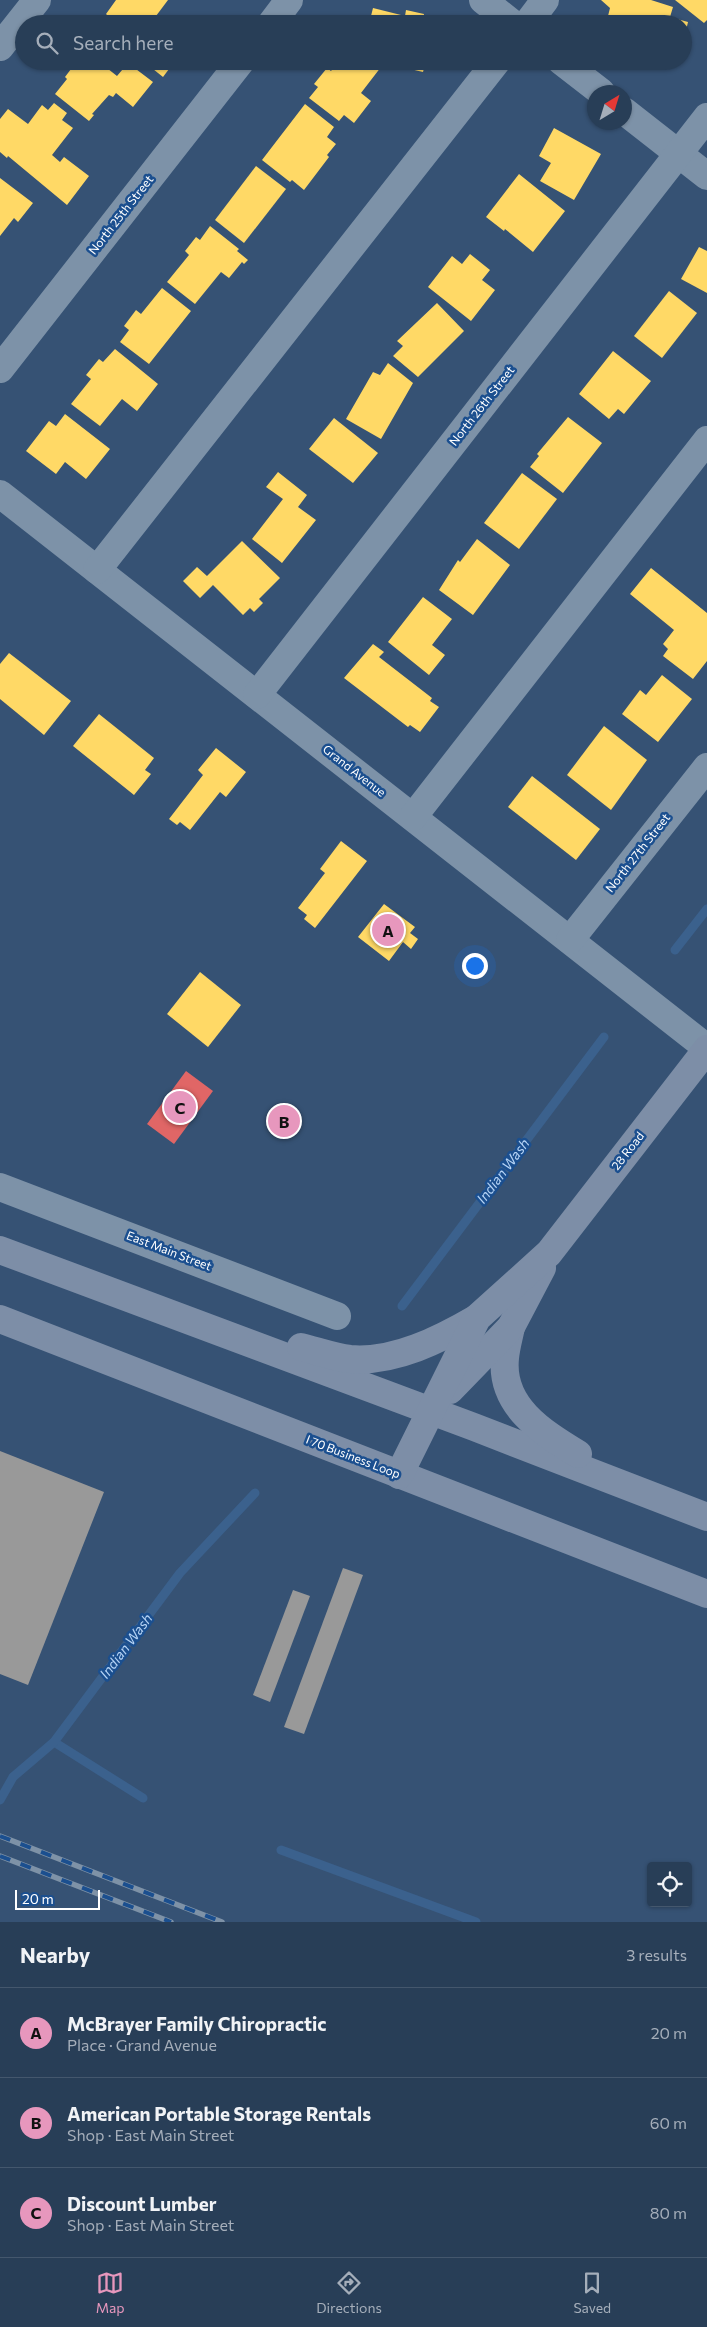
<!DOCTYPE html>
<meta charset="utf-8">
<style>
:root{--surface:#283e57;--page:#344961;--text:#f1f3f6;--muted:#a5aeba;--line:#44576d;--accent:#e797bd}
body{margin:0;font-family:Commissioner,sans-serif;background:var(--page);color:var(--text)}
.controls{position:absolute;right:15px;bottom:15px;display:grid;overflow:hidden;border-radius:5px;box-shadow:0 1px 4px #0004}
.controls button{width:45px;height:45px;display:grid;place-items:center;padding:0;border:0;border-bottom:1px solid var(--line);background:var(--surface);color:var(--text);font:25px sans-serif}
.compass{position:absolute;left:587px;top:85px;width:45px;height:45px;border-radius:50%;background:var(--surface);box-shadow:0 1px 4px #0004;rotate:38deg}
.scale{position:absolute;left:15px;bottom:12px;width:85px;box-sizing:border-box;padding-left:5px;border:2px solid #fff;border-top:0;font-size:14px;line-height:18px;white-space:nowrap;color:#fff;-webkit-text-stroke:4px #1b4f8f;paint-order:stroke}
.you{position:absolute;left:474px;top:965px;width:18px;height:18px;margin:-12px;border:4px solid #fff;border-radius:50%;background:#1a73e8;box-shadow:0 0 0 8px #1a73e833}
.badge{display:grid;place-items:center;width:32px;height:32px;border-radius:50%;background:var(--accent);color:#111;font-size:16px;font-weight:700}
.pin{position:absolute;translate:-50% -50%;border:2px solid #fff;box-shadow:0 1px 5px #0006}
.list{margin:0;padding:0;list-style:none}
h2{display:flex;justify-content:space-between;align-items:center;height:65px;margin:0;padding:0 20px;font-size:21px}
h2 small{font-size:16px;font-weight:400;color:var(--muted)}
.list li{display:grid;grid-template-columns:32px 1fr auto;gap:15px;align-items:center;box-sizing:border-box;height:90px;padding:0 20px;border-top:1px solid var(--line)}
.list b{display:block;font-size:19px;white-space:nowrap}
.list p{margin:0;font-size:16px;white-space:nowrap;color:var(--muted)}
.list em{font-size:16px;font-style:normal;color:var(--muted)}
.icon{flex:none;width:28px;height:28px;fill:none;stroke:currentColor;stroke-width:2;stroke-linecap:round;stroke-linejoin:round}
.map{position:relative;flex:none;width:707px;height:1922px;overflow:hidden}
.search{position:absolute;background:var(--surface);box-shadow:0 1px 4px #0004;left:15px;right:15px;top:15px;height:55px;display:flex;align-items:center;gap:12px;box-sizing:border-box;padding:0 18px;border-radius:28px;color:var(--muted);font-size:19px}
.sheet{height:335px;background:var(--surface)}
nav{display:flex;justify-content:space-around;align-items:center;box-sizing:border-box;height:70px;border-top:1px solid var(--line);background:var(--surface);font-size:14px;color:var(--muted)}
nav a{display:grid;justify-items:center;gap:2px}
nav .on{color:var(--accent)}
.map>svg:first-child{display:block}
.homes{fill:#ffd966}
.shops{fill:#e06666}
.industry{fill:#999}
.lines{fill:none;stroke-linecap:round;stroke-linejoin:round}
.stream{stroke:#3b618d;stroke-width:9}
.minor{stroke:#7d92a8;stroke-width:28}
.major{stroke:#7d8ea7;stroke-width:28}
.rail-casing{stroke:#7e92a7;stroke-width:5.5}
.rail{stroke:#1b4f8f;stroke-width:4;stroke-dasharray:11;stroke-linecap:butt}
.labels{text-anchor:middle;stroke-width:5;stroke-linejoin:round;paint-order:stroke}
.street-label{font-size:12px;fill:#fff;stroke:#1b4f8f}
.water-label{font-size:14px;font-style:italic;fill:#b5d3f5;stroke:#1b4f8f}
</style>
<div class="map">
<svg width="707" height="1922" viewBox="0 0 707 1922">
<rect width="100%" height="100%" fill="#365274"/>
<!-- homes -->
<g class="homes">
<polygon points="116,0 168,0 150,24 102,24 108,16 106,14"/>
<polygon points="601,0 651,0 673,7 670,17 688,22 684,39 683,24 606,24 610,8"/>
<polygon points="675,0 707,0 707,20 704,23"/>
<polygon points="373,8 405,16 406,10 424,14 423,21 432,24 369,24"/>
<polygon points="77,61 98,61 117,76 128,63 153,82 133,107 116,93 113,97 109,95 92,114 94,115 89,121 55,94 67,79 65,77"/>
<polygon points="143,61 175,61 163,77"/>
<polygon points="339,61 374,61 381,67 361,93 371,101 354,123 344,115 339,121 309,98 318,87 314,84 327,68 331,71"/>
<polygon points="394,61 426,61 423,72 393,65"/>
<polygon points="54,103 67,113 62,120 73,128 52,155 60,162 64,157 89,176 67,205 8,156 7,158 0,152 0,119 8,109 28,124 42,105 48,110"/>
<polygon points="305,104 334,127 327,137 336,144 327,155 329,157 304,190 292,180 290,182 262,160"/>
<polygon points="554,128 601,154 574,200 540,181 551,163 539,156"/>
<polygon points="256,166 286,189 244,243 215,220"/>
<polygon points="519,174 565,211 533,252 505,229 504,231 486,217"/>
<polygon points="0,178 33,203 18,222 14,218 0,236"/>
<polygon points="210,226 239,249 237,251 248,260 244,264 242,262 229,278 221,272 195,304 167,282 189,255 185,251 196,237 200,240"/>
<polygon points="699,247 707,251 707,293 681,279"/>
<polygon points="470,254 490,270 482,280 495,290 471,321 428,287 452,256 462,264"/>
<polygon points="162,288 191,311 149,364 120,342 129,330 124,326 136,310 141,314"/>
<polygon points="669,291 697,313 662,358 634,336"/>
<polygon points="437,303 464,331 418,377 393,356 403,346 397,341"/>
<polygon points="115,349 158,384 137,411 122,399 100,426 71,404 91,379 86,375 99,359 103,362"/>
<polygon points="613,351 651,381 624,414 618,409 609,419 579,394"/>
<polygon points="388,363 413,383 381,439 346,419 373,372 380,375"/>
<polygon points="65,414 110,449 86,479 65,462 56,474 26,451 49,421 56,426"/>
<polygon points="568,417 602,443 563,493 530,467 539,456 537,454"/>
<polygon points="334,418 378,453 353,483 309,449"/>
<polygon points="278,472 307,495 298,507 316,520 282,563 252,539 283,499 266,487"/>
<polygon points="522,473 557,499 519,549 484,523"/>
<polygon points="477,539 510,565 473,615 439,590 458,560 460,562"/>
<polygon points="242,541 280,578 259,599 263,603 254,612 250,608 243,615 213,585 200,598 183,581 197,567 207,576"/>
<polygon points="651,568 707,613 707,661 693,679 663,656 668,649 663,644 674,630 630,594"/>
<polygon points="423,597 452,619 432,645 445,655 429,675 388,642"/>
<polygon points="373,644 384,652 379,657 432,698 430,701 439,707 420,732 410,725 408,727 344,678"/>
<polygon points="9,653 71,701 44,735 0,699 0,664"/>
<polygon points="662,675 692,699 658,742 622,714 640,690 646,695"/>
<polygon points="99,714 154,758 145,770 151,774 134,795 73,746"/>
<polygon points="604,726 647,760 611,810 567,775"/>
<polygon points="216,748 246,772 226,797 220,792 190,830 180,822 177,825 169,819 203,775 198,770"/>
<polygon points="532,776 600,829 576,860 508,807"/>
<polygon points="341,841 367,861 315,928 304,919 307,915 298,908 325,873 320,869"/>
<polygon points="384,904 415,927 410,933 418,939 411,949 403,942 389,961 358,937"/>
<polygon points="200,972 241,1005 208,1047 167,1014"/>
</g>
<!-- shops -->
<polygon class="shops" points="186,1071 213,1091 174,1144 147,1124"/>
<!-- industry -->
<g class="industry">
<polygon points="0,1451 104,1492 28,1685 0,1674"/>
<polygon points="343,1568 363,1575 304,1734 284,1727"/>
<polygon points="293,1590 310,1596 270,1702 253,1695"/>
</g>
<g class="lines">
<!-- stream -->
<g class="stream">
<polyline points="675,950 707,909"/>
<polyline points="402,1306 604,1037"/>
<polyline points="54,1742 143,1798"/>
<polyline points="0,1800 13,1777 54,1742 180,1573 255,1493"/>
<polyline points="281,1850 476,1922"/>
</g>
<!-- minor -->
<g class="minor">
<polyline points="483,0 513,24"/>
<polyline points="271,24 289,0"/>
<polyline points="527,24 545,0"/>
<polyline points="0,47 37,0"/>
<polyline points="561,61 601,92"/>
<polyline points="624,111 707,176"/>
<polyline points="0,369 241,61"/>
<polyline points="0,494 707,1048"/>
<polyline points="97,570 497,61"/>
<polyline points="257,695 707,117"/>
<polyline points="413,817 707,440"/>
<polyline points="570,940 707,767"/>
<polyline points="0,1187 337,1316"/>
</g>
<!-- major -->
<g class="major">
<polyline points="0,1250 474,1427 707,1517"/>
<polyline points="0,1319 707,1594"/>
<path d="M511 1327C509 1337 506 1347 505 1358 500 1406 542 1432 578 1454"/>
<path d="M301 1347C317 1351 334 1357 350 1359 394 1363 441 1339 477 1318"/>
<polyline points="450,1390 511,1327 542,1268"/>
<polyline points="399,1475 477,1318 549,1253 707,1049"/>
</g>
<!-- rail casing -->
<g class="rail-casing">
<g id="rail">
<polyline points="0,1836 222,1922"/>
<polyline points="0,1856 171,1922"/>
</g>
</g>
<!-- rail -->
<use href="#rail" class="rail"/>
</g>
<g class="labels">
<!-- street labels -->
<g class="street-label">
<text transform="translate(121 215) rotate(-52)" y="4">North 25th Street</text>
<text transform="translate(482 406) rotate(-52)" y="4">North 26th Street</text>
<text transform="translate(354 771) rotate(38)" y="4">Grand Avenue</text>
<text transform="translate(638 853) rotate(-52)" y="4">North 27th Street</text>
<text transform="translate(628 1151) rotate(-52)" y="4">28 Road</text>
<text transform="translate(169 1251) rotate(21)" y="4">East Main Street</text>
<text transform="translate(353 1457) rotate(21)" y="4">I 70 Business Loop</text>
</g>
<!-- water labels -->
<g class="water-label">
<text transform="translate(503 1171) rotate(-53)" y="5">Indian Wash</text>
<text transform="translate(126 1646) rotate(-53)" y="5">Indian Wash</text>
</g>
</g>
</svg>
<div class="controls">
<button><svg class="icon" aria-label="locate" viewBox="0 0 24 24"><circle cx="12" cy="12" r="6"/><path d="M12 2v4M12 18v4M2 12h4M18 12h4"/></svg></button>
</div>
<svg class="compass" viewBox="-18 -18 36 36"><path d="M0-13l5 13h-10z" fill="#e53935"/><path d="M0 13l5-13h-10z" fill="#a5aeba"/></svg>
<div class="scale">20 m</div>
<div class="you"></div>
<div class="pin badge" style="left:388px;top:930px">A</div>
<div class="pin badge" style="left:284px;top:1121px">B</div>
<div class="pin badge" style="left:180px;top:1107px">C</div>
<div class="search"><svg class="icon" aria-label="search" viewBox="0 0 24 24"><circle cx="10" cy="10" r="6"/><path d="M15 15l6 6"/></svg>Search here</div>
</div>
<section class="sheet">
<h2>Nearby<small>3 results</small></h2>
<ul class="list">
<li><span class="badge">A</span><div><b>McBrayer Family Chiropractic</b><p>Place · Grand Avenue</p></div><em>20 m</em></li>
<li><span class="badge">B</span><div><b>American Portable Storage Rentals</b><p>Shop · East Main Street</p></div><em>60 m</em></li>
<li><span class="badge">C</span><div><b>Discount Lumber</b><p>Shop · East Main Street</p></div><em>80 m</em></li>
</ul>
</section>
<nav>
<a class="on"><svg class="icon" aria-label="map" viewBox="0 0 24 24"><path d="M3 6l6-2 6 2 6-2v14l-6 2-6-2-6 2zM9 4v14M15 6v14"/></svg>Map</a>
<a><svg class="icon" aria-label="directions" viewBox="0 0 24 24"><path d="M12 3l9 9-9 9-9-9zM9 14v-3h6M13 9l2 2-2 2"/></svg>Directions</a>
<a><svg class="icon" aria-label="saved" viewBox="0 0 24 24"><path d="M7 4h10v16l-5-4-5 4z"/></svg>Saved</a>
</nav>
